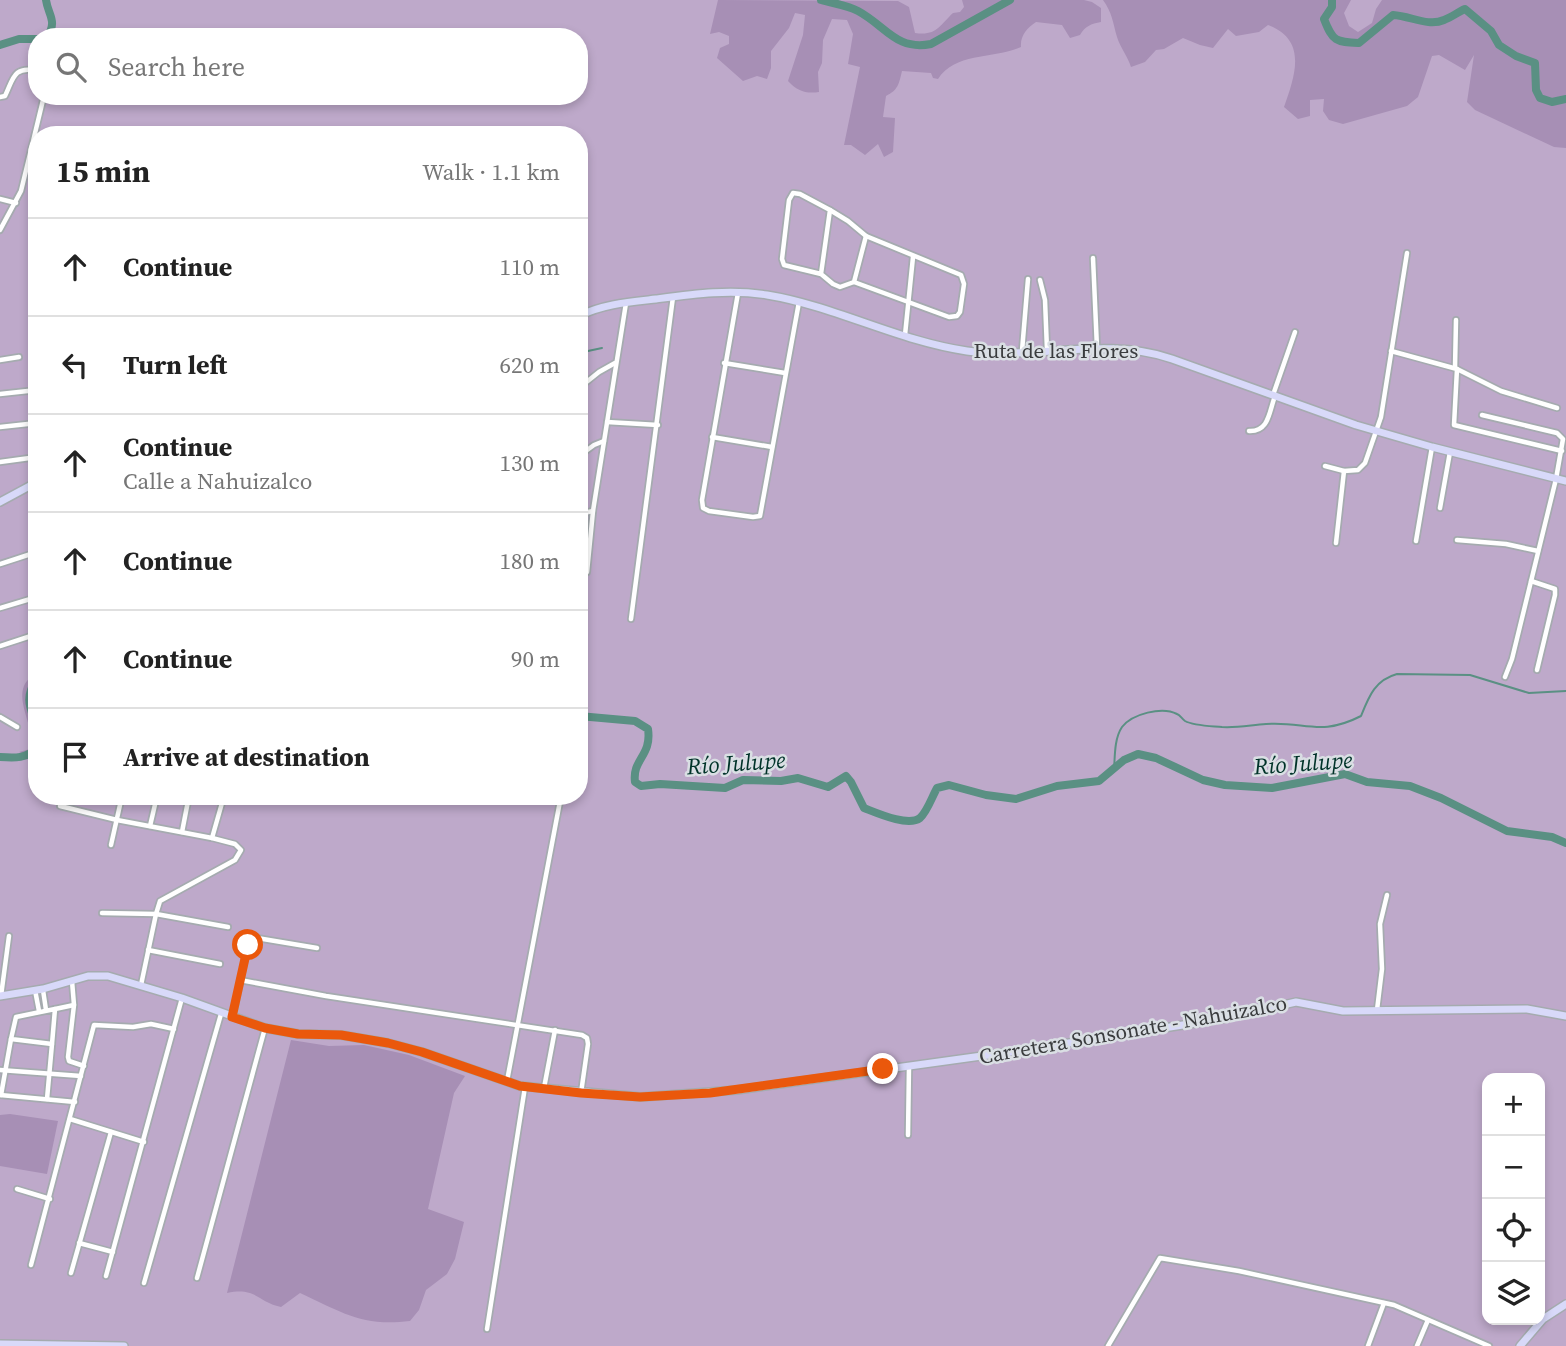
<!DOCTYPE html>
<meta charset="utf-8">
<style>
:root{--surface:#fff;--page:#f2f2f2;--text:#222;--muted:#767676;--line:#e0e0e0}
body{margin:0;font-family:"Source Serif 4",serif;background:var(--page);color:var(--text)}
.controls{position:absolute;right:21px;bottom:21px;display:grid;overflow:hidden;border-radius:14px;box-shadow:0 4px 10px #0003}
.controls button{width:63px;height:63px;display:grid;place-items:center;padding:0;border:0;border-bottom:2px solid var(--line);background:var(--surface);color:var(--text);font:35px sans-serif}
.stop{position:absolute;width:21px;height:21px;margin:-16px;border:5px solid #ea580c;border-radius:50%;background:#fff}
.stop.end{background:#ea580c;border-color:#fff;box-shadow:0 2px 7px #0008}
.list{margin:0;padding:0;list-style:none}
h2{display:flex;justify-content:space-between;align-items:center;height:91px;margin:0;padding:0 28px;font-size:30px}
h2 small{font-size:23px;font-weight:400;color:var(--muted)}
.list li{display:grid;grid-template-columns:46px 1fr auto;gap:21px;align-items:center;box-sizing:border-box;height:98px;padding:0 28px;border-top:2px solid var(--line)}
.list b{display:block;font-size:26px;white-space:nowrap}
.list p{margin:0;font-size:23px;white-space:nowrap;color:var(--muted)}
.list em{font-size:23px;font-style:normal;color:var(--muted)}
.icon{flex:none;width:38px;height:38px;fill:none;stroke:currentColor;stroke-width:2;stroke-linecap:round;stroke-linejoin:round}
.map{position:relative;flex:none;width:1566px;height:1346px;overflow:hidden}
.search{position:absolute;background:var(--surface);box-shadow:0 4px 10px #0003;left:28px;top:28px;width:560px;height:77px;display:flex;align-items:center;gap:18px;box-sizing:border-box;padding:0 24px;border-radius:28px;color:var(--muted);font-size:26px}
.panel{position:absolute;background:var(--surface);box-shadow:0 4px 10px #0003;left:28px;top:126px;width:560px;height:679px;border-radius:28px}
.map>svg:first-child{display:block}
.green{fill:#bea9ca;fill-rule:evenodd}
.forest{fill:#a78fb5}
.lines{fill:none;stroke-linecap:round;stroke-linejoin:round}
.stream{stroke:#5a9083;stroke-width:2}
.river{stroke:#5a9083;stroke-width:8}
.street-casing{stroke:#a5abaf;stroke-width:8}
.secondary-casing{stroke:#a5abaf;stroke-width:10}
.street{stroke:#fff;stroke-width:4.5}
.secondary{stroke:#d8d9f9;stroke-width:7}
.route{stroke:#ea580c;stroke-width:9}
.labels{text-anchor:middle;stroke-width:5;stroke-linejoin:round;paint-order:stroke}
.street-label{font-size:21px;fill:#3a3c3e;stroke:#dadfe4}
.water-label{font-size:23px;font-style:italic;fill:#003329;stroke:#dadfe4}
</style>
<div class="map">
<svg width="1566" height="1346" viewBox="0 0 1566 1346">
<rect width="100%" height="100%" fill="#dadfe4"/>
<!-- green -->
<path class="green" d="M0 0H1566V1346H0ZM37 37H579V96H37ZM37 135H579V796H37ZM1487 1078H1540V1320H1487Z"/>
<!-- forest -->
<g class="forest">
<path d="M718 0 898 1 909 7 915 33C937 36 939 26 953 13L960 12 964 7 962 0H1084L1092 2 1101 8V22C1091 24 1085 26 1080 35L1070 38 1062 25 1036 22C1027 28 1020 36 1021 47 994 59 955 52 938 79L933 78 931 73 902 71C899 84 898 90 886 96L883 117 895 118 893 152 884 157 878 144 865 155 851 145H844L860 67 848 64 853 34 847 20 832 19 823 40 822 63 818 72 819 92C806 94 797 91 788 81L803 35 805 15 795 13 789 28 771 51V68L767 79 757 76 743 81 717 58 720 48 729 44V36L719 32 710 34Z"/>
<path d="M1103 0H1351L1344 13 1349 26 1358 32 1372 23 1376 9 1382 0H1566V148L1554 147 1475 110 1467 102 1474 55 1465 70 1439 55 1432 56 1418 97 1407 106 1343 124 1329 120 1323 111 1324 99 1310 100V116L1298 119 1284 107C1295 76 1308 40 1268 25L1259 32 1236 36 1228 29 1213 48 1200 45 1183 38 1164 49 1156 50 1145 62 1131 67C1128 57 1120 47 1117 37 1113 23 1112 12 1103 0Z"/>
<path d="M37 673 36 758 19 752 30 749C38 725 4 690 37 673Z"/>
<path d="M291 1040 329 1046 364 1045 409 1055 465 1076 454 1093 428 1209 464 1222 455 1259 447 1274 426 1290 419 1310 410 1321C361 1327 342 1312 300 1293L281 1307C257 1302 257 1287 227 1293Z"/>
<polygon points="10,1114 58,1121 47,1174 0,1166 0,1115"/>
</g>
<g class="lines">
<!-- stream -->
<g class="stream">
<polyline points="579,357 588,351 602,348"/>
<path d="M1114 770C1115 757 1114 739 1122 727 1132 714 1162 706 1177 714 1180 715 1182 719 1185 721 1194 726 1212 726 1222 727 1237 728 1251 725 1266 724 1305 721 1320 737 1361 716 1369 696 1375 680 1397 674L1470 675 1529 693 1566 691"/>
</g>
<!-- river -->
<g class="river">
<path d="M46 0C48 15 58 21 47 37"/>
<path d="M821 0C834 4 845 4 858 11 886 26 896 51 931 44L1010 0"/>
<path d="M1332 0V7L1324 19C1333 42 1336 42 1359 43L1393 15C1411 16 1428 27 1444 20 1452 17 1458 12 1465 9L1491 31 1499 45 1516 56 1535 63 1536 90 1540 98 1552 102 1566 99"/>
<polyline points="0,45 19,39 37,39"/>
<path d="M37 679C23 698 31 709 37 728"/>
<path d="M579 716 635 721 648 729C652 756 632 759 635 782L641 786 660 784 725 788 743 780 781 781 798 778 828 787 846 776 851 782 864 808C877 813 908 827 920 818 927 812 932 797 937 788L949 785 986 795 1016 799 1057 786 1099 781 1124 760 1138 754 1156 758 1203 780 1225 785 1272 788 1345 774 1367 782 1410 786 1441 798 1507 831 1552 837 1566 843"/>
<path d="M0 757C14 758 28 759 37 747"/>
</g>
<!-- street casing -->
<g class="street-casing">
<g id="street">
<path d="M0 97 5 96C13 80 13 65 37 71"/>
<polyline points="0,199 16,203"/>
<polyline points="830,210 848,221 866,236"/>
<polyline points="0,230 21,191 44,96"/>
<polyline points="1093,258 1097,348"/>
<polyline points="821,274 830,210 800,194 793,193 789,200 782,259 784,265 821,274 833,284 840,287 854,282 949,317 957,316 960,312 964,284 961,275 866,236 854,282"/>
<polyline points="1040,280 1045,300 1047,350"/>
<polyline points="738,293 702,500 703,508 709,511 753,517 760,516 799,302"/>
<polyline points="905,335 913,257"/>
<polyline points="1022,351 1028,279"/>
<polyline points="1391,351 1457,369 1454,425 1562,451"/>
<polyline points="0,360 19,357"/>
<polyline points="724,363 785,373"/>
<polyline points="1455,368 1456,320"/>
<polyline points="1457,369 1501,391 1557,408"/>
<polyline points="579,388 599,372 615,363"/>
<polyline points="0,394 37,390"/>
<polyline points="1273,395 1295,332"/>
<polyline points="1482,415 1557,433 1563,439 1556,479 1512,659 1505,677"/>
<polyline points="607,422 658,425"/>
<polyline points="0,427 37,423"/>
<path d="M1249 431C1269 432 1269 412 1275 396"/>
<polyline points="712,437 772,447"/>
<polyline points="579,456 594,445 604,441"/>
<polyline points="0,462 37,457"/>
<polyline points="1325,466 1344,471 1358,470 1365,463 1381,417 1407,253"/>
<polyline points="1440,508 1450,452"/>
<polyline points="579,514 593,511"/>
<polyline points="1457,540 1506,544 1538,551"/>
<polyline points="1416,541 1432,447"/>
<polyline points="1336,543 1344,471"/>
<polyline points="0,564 37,552"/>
<polyline points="587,572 593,511 626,303"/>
<polyline points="1531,581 1555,589 1555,595 1537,670"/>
<polyline points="0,608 37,597"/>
<polyline points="631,619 673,297"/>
<polyline points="0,646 37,634"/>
<polyline points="0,717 17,727"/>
<polyline points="60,806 117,820 212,838 235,844 241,850 235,860 160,901 156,914 141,985"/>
<polyline points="150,826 157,796"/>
<polyline points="182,832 189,796"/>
<polyline points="212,838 224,796"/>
<polyline points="111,845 122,796"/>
<polyline points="102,913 156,914 228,927"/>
<polyline points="148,950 220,964"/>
<polyline points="240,980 326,996 582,1035 587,1038 588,1044 581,1093"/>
<polyline points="72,981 74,1005 68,1057 69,1061 84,1066"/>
<polyline points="35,990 39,1011"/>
<polyline points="43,990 46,1010"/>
<polyline points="1,996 9,936"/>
<polygon points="55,1009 52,1044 11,1039 16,1017"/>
<polyline points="55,1009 74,1005"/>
<polyline points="1377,1010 1382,969 1380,924 1387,895"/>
<polyline points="233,1016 248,945 251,939 257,938 317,948"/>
<polyline points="0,1070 81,1076"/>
<polyline points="507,1081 561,796"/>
<polyline points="544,1088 555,1030"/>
<polyline points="0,1095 75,1102"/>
<polyline points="1,1095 11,1039"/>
<polyline points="47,1099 52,1044"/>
<polyline points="70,1119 144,1142"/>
<polyline points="908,1135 909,1066"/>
<polyline points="17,1189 50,1199"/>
<polyline points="79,1243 113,1252"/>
<polyline points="31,1265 94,1025 133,1027 151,1024 174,1029"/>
<polyline points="71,1273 111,1132"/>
<polyline points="106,1276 182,998"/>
<polyline points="197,1278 265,1028"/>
<polyline points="144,1283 221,1014"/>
<polyline points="487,1329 525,1087"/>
<polyline points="1108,1346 1160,1258 1239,1271 1394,1305 1489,1346"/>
<polyline points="1368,1346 1384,1303"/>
<polyline points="1417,1346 1428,1320"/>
</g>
</g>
<!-- secondary casing -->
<g class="secondary-casing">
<g id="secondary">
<path d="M579 316C603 304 630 302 656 299 694 294 730 289 767 295 835 306 898 341 967 351 1035 360 1105 336 1172 359L1356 425 1432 447 1566 481"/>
<polyline points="0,502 37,482"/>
<polyline points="0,996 43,989 88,976 108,976 182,998 265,1028 298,1034 341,1035 388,1043 422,1052 520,1086 641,1097 737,1090 1018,1051 1227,1018 1296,1002 1343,1011 1527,1009 1566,1016"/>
<polyline points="0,1344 124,1346"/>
<polyline points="1520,1346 1543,1319 1566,1304"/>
</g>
</g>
<!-- street -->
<use href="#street" class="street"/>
<!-- secondary -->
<use href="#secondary" class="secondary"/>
</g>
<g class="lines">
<!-- route -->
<polyline class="route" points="248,945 232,1017 265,1028 298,1034 341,1035 388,1043 422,1052 520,1086 581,1093 640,1097 710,1093 883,1069"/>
</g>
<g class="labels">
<!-- street labels -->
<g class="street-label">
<text x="1056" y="358">Ruta de las Flores</text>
<text transform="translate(1133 1030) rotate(-10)" y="7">Carretera Sonsonate - Nahuizalco</text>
</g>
<!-- water labels -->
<g class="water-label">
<text transform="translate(736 763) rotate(-4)" y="8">Río Julupe</text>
<text transform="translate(1303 763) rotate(-4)" y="8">Río Julupe</text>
</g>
</g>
</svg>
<div class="controls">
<button>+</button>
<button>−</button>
<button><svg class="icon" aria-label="locate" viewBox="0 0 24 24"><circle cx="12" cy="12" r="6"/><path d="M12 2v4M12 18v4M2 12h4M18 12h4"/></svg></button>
<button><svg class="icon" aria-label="layers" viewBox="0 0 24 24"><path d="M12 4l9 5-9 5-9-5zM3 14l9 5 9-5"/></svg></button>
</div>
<div class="stop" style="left:248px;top:945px"></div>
<div class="stop end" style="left:883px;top:1069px"></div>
<div class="search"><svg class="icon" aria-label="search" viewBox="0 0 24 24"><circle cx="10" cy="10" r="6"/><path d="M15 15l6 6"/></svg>Search here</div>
<section class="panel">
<h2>15 min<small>Walk · 1.1 km</small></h2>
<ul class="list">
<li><svg class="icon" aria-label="ahead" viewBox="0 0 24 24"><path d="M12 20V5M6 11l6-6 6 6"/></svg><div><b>Continue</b></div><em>110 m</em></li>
<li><svg class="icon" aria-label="left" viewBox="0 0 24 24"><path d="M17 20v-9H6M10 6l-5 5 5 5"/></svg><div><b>Turn left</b></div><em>620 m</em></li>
<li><svg class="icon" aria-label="ahead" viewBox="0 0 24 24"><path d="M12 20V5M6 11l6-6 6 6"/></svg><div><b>Continue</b><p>Calle a Nahuizalco</p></div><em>130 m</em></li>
<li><svg class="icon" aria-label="ahead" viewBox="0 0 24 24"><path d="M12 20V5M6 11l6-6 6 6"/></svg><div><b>Continue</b></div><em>180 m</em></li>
<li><svg class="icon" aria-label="ahead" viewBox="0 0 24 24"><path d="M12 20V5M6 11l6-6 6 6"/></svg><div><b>Continue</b></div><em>90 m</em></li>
<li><svg class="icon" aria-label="arrive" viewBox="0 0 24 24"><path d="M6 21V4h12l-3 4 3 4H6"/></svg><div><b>Arrive at destination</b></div></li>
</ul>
</section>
</div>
